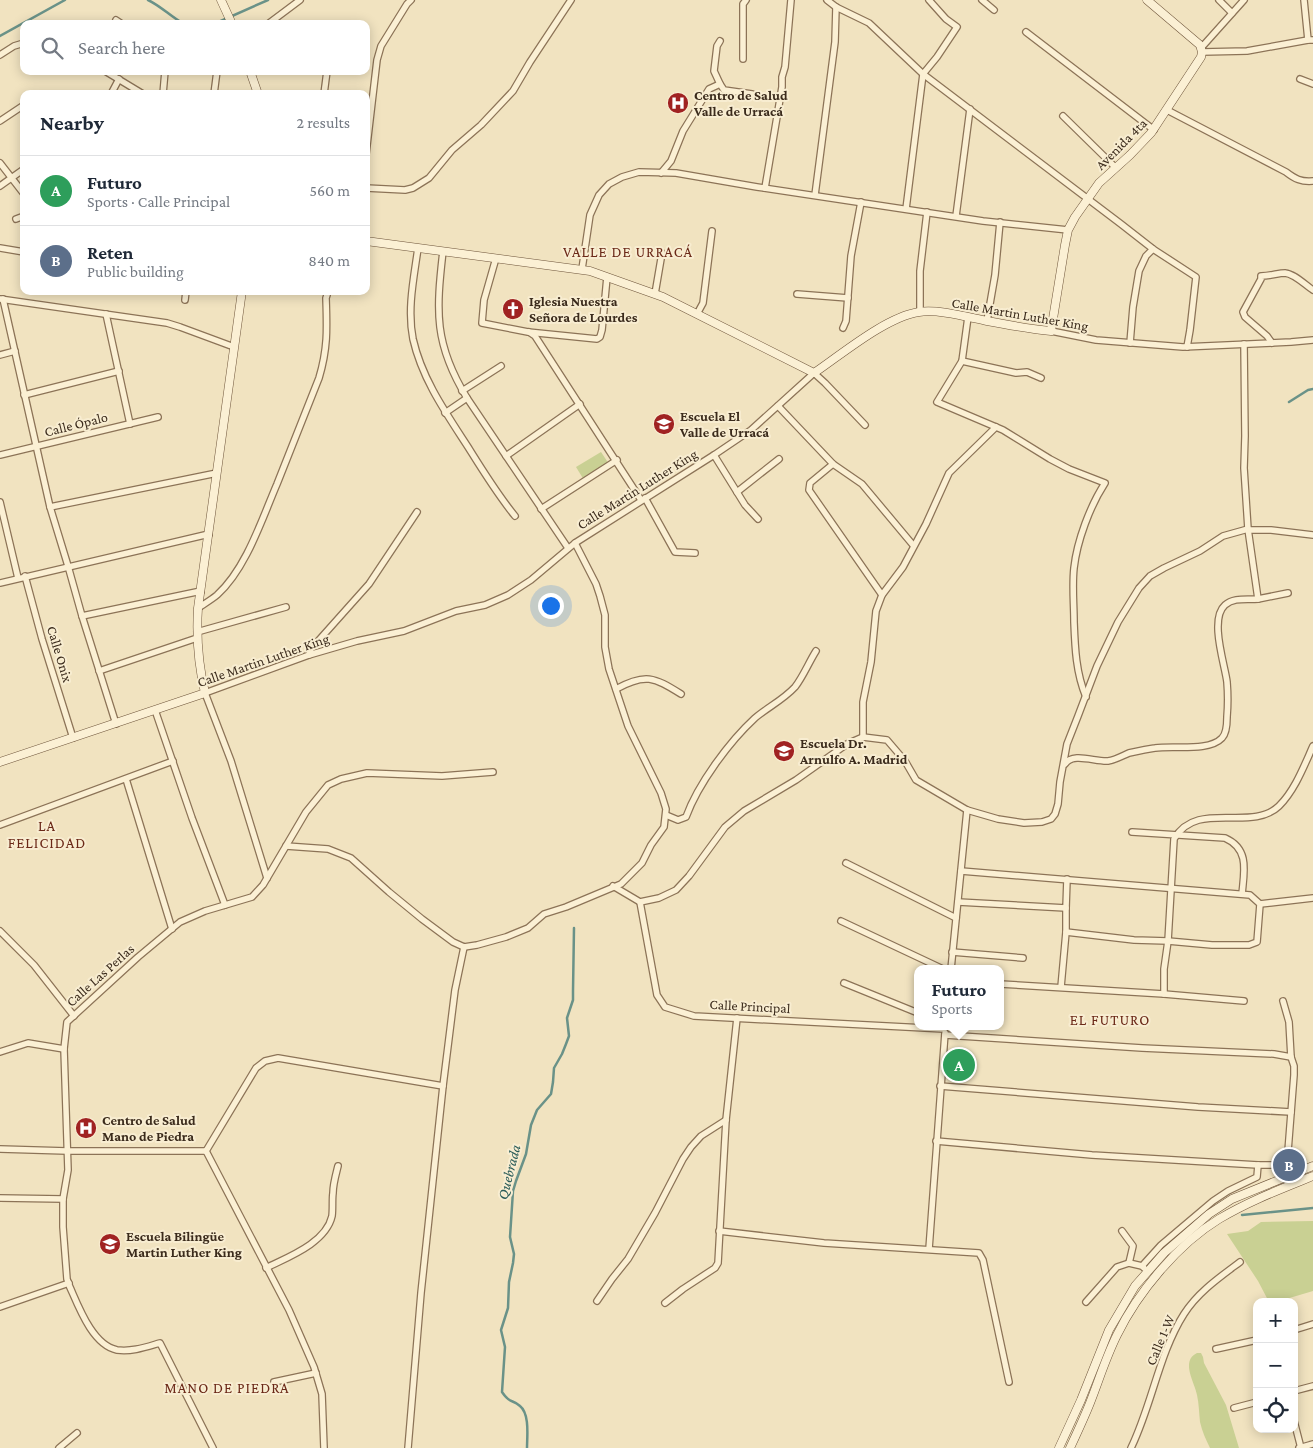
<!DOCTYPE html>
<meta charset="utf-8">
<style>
:root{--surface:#fff;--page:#f2f2f3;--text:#1f2937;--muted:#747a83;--line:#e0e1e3;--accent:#a02222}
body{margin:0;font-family:"Crimson Pro",serif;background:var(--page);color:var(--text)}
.controls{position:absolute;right:15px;bottom:15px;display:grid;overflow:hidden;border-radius:10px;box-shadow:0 2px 12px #0003}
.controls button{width:45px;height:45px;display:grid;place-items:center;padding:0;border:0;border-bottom:1px solid var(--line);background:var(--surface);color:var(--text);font:25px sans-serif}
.you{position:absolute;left:550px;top:605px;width:18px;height:18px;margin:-12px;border:4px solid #fff;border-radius:50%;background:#1a73e8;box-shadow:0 0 0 8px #1a73e833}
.badge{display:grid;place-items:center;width:32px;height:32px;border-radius:50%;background:var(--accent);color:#fff;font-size:16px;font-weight:700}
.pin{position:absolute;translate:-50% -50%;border:2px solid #fff;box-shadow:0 1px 5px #0006}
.popup{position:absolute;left:914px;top:965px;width:90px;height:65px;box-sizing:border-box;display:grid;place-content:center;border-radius:10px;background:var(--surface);filter:drop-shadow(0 1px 4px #0005);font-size:16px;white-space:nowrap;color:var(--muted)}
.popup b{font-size:19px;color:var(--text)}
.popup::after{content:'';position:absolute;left:50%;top:100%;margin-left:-10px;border:10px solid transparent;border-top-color:var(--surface)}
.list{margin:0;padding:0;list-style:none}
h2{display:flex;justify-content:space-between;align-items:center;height:65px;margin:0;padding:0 20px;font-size:21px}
h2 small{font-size:16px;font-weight:400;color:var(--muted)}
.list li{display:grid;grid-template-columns:32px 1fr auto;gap:15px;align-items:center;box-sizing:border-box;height:70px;padding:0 20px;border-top:1px solid var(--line)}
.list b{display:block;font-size:19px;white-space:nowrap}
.list p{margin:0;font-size:16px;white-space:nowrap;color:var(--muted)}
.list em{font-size:16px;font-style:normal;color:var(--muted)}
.icon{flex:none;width:28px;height:28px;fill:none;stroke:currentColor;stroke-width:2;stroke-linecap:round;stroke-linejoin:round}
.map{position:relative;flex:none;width:1313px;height:1448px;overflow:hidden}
.search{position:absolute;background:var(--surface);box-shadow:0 2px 12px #0003;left:20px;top:20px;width:350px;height:55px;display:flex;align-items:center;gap:12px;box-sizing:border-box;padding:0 18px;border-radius:10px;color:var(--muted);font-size:19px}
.panel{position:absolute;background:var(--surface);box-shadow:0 2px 12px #0003;left:20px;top:90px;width:350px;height:205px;border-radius:10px}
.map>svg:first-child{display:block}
.green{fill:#c9d093}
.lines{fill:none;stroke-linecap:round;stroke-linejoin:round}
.stream{stroke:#6a9288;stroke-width:2.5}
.street-casing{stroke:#8c7357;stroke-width:8}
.secondary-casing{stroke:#6e543a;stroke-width:9}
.street{stroke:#fbf0d4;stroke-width:5.5}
.secondary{stroke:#fbf0d4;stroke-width:8}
.labels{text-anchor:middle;stroke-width:4;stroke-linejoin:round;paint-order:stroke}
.poi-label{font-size:14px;font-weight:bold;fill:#3b2b1c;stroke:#f8edd1;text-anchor:start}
.street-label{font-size:14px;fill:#3b2b1c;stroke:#f8edd1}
.neighbourhood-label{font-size:15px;letter-spacing:1px;fill:#6b2918;stroke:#f8edd1}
.water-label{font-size:15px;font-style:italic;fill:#2a5c58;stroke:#f8edd1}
</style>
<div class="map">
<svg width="1313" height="1448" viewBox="0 0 1313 1448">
<rect width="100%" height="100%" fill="#f1e3c0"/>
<!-- green -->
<g class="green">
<polygon points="601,452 609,464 584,480 576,467"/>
<polygon points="951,1052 969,1054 968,1078 949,1076"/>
<polygon points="1313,1221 1313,1291 1276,1302 1269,1302 1258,1281 1227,1234 1248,1231 1261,1222"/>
<path d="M1197 1353H1201L1203 1357 1204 1363 1226 1405 1239 1448H1210C1206 1440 1202 1431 1200 1422 1199 1413 1199 1404 1197 1395 1195 1383 1180 1361 1197 1353Z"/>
</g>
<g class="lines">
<!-- stream -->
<g class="stream">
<path d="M148 0C161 6 171 17 184 24"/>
<polyline points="214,24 268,0"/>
<polyline points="0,36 65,0"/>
<polyline points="1289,402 1308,390 1313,389"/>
<polyline points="1242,1215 1313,1208"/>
<path d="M527 1448C527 1437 530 1414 520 1406 512 1399 510 1404 502 1392L505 1347 501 1330 508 1308 509 1282 513 1263 514 1254 510 1237 513 1191 516 1181 526 1154 531 1125 537 1110 551 1094 553 1082 554 1068 562 1054 566 1044 569 1036 567 1018 573 1000V991L574 928"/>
</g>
<!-- street casing -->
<g class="street-casing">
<g id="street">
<polyline points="827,0 836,7 869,23 923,74 1121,224 1153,249 1196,277 1190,330 1187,347"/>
<polyline points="982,0 994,10"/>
<polyline points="1219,0 1232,13"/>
<polyline points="1304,0 1308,40"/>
<polyline points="116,20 122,24"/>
<polyline points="268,24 300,0"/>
<polyline points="1026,32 1154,130"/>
<polyline points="1201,48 1244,0"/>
<polyline points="1202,52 1247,51 1308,40 1313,40"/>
<polyline points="0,55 14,46 24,43"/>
<polyline points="743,59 743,4 746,0"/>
<polyline points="105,71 143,94"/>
<polyline points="1300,79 1313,84"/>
<polyline points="720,84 714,71 717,46 720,41"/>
<polyline points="111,94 119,79"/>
<polyline points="163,94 165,71"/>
<polyline points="214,94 217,71"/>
<polyline points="324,94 327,71"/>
<path d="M1167 110 1286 172C1295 179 1301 182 1313 181"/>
<polyline points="1063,116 1116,168"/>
<polyline points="0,121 24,105"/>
<polyline points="366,154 377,60 381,46 407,4 411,0"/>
<polyline points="0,163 24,194"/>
<polyline points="661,173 671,161 683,131 709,89 720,84 724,90 752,94"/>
<polyline points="0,186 24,169"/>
<polyline points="366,188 405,190 413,188 429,178 452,150 481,125 513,91 530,62 571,0"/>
<polyline points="765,188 782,87 782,77 785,67 791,0"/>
<polyline points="815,195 835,42 836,7"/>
<polyline points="906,209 923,74 937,57 957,27 946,19 929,0"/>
<polyline points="956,216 970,109"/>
<polyline points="16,219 24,216"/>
<polyline points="0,248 24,252"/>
<path d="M418 248C414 277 407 309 413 339 422 379 446 413 468 447 483 471 497 494 515 516"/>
<path d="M443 251C436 312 434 344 467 398L568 548"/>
<polyline points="496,258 484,300 482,323 528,332 597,339 600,337 602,330 607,277"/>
<polyline points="582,269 590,215 599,195 609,184 622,177 639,172 676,173 757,187 983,221 1068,230"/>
<polyline points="655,294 662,253"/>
<polyline points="797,294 848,298"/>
<polyline points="0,299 167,323 180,327 234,347"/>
<polyline points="3,299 50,507 68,566 82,616 116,724"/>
<polyline points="185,300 186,291"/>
<polyline points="920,312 920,271 927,212"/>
<polyline points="106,314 130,424"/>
<polyline points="697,314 703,303 712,231"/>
<path d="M968 317 962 361 937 402 1003 430 1050 459 1069 469 1105 483C1090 506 1077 541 1074 568 1072 586 1074 604 1074 622 1075 648 1076 673 1086 697"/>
<polyline points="987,321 995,275 1000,222"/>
<polyline points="843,328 846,321 851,256 861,202"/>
<polyline points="1051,331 1096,340 1183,347 1291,342 1313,340"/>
<polyline points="529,332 535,336 641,500"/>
<polyline points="1130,343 1133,307 1139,271 1146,256 1153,249"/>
<path d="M1272 343 1267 336 1245 317 1243 312 1261 279V276C1271 276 1278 273 1285 273 1295 274 1305 285 1313 290"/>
<polyline points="1244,344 1245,436 1244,468 1248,529 1258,599"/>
<polyline points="0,355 15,351"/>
<polyline points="962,361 1016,373 1027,372 1041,378"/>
<polyline points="462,391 501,366"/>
<polyline points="24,395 119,371"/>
<polyline points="778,406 833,464 862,484 913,545"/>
<polyline points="445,413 467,398"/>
<polyline points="0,455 158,417"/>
<polyline points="714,455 745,505 758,519"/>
<polyline points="506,456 580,404"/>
<polyline points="833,464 810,483 809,490 882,595"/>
<polyline points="737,492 779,459"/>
<polyline points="645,498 675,552 695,553"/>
<polyline points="0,502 18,578"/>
<polyline points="50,507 217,473"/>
<polyline points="541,509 617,460"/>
<polyline points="1249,530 1271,530 1313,535"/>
<polyline points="25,576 42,639 73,738"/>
<polyline points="0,583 209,534"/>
<path d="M198 608C204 604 211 600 217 595 246 569 262 519 277 484 291 449 305 413 319 378 328 348 327 328 326 298L327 295"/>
<polyline points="82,616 201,591"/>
<polyline points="197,632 286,607"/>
<polyline points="309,655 311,649 369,584 417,512"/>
<polyline points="99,671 197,638"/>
<path d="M616 689C645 673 654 677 681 694"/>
<polyline points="155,710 192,818 225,905"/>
<polyline points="863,737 863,702 871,662 876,611 882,595 903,567 926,524 949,473 996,427"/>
<path d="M1065 764C1073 752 1095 762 1108 761 1115 760 1122 756 1129 753 1138 751 1147 749 1155 748 1173 745 1209 752 1222 738 1227 733 1227 723 1227 717 1228 705 1228 694 1227 682 1225 665 1209 619 1225 605 1234 597 1247 600 1258 599 1268 597 1278 595 1288 593"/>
<polyline points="126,779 172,929"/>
<path d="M666 815 678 820 686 817C698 784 729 742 755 718 768 707 783 700 795 687 803 677 809 662 816 651"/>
<polyline points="0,825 173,761"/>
<path d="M1132 832 1225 838C1250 849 1244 872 1242 894"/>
<polyline points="286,846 328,849 351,858 389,892 422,919 453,942 464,947 477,945 506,937 528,928 544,914 566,907 621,884 642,863 651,845 664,827 666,809 661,793 628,726 609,669 605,647 605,615 600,596 596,584 575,543"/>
<polyline points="846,863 956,918"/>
<polyline points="961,871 1250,895 1260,904 1257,942 1249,945 1212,945 1168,941 1134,940 1066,932"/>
<polyline points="267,878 231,761 205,693 309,655 357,641 404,631 456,611 485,605 508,595 531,580 575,543 714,455 751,430 814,373 825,383 865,425"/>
<polyline points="613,886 640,902 659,898 676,890 689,876 725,827 744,811 796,780 847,744 863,737 887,740 905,761 916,780 967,810 998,819 1024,823 1042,822 1051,819 1055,814 1058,804 1060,782 1067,744 1078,716 1097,666 1118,622 1139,588 1150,576 1164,568 1200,551 1223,536 1248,529"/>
<polyline points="640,902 657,995 665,1007 694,1016 944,1029"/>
<polyline points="958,902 1066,908 1067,879"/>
<polyline points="1260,904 1313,898"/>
<polyline points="841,921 943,969"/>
<polyline points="0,931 34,965 74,1016"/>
<polyline points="952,952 1023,958"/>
<polyline points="951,969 967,810"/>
<polyline points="844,983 918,1013"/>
<polyline points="1000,984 1164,994 1244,1001"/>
<polyline points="1061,987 1066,932 1066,908"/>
<path d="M1164 994V969L1168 941 1174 839C1197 799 1251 833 1279 806 1295 790 1304 766 1313 746"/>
<polyline points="945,1035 1142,1048 1274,1054 1291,1057"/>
<polyline points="0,1052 28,1043 64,1049"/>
<polyline points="940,1086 1198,1107 1291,1112"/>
<polyline points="936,1141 1092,1155 1258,1165 1274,1165 1284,1163 1288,1151 1294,1075 1294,1066 1291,1057 1289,1022 1283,1001"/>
<polyline points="0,1149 67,1151 206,1151"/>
<polyline points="206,1151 289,1310 314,1367 322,1394 324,1448"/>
<polyline points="206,1151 256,1068 265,1061 278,1058 443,1086"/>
<polyline points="0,1198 63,1199"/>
<polyline points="719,1231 824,1243 979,1253 983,1260 1009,1382"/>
<polyline points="1122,1231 1133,1246 1129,1263"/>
<polyline points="929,1249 945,1033"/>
<polyline points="1142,1266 1161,1245 1213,1201 1228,1191 1257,1177 1258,1165"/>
<path d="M266 1268C288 1257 326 1243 332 1216 333 1208 332 1200 333 1193 333 1184 336 1174 338 1166"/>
<polyline points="597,1301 612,1279 628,1259 655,1213 683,1159 691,1147 701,1136 726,1120"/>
<polyline points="1086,1302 1117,1267 1129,1263 1142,1266 1144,1268"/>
<polyline points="665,1303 683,1289 715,1268 718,1263 726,1120 737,1018"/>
<polyline points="0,1307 69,1283"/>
<polyline points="1294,1330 1313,1324"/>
<polyline points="1216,1349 1257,1340"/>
<polyline points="274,1382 316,1373"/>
<polyline points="1294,1391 1313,1386"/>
<polyline points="1234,1408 1257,1402"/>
<polyline points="1294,1421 1301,1448"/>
<polyline points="59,1448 77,1433"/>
<path d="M213 1448 160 1343C146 1347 132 1352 117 1350 92 1345 78 1305 69 1285L67 1279 63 1227V1199L68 1170 64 1049 67 1022 138 957 180 922 205 911 252 897 263 885 306 812 328 785 341 779 367 773 442 776 493 772"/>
<polyline points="408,1448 421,1293 443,1086 455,990 464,947"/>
<path d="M1131 1448C1152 1405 1159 1353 1184 1314 1198 1292 1220 1277 1240 1262"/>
<polyline points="1299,1448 1313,1444"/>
</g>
</g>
<!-- secondary casing -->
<g class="secondary-casing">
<g id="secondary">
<polyline points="221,0 232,24"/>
<polyline points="250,71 258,94"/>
<path d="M366 241 590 271 663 297 814 373C842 354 886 317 919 312 938 309 967 317 987 321 1008 325 1029 329 1051 331L1065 245 1068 230 1075 217 1099 183 1130 155 1151 133 1201 57 1202 52 1200 45 1147 0"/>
<path d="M0 762 205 693C198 663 196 639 198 608L242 291"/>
<polyline points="1059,1448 1081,1400 1109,1330 1135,1286 1164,1253 1209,1214 1232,1199 1313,1166"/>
<path d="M1070 1448C1077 1433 1084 1418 1090 1403 1099 1380 1106 1357 1117 1335 1138 1292 1178 1244 1219 1219 1249 1201 1281 1189 1313 1176"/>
</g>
</g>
<!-- street -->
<use href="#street" class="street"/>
<!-- secondary -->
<use href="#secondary" class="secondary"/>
</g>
<!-- icons -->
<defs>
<g id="hospital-disc" transform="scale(1.125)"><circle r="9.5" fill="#a02222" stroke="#f8edd1"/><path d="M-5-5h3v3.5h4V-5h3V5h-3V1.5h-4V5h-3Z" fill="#fff"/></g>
<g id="church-disc" transform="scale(1.125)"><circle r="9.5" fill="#a02222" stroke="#f8edd1"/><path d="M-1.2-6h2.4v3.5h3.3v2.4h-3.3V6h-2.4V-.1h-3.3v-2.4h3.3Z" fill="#fff"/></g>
<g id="school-disc" transform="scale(1.125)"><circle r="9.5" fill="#a02222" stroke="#f8edd1"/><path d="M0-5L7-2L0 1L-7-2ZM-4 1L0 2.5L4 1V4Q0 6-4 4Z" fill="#fff"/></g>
</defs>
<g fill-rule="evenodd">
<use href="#hospital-disc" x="678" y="103"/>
<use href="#church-disc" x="513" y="309"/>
<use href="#school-disc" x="664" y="424"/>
<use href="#school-disc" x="784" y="751"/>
<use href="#hospital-disc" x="86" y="1128"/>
<use href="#school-disc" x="110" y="1244"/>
</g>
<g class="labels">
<!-- poi labels -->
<g class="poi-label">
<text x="694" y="100">Centro de Salud<tspan x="694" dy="16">Valle de Urracá</tspan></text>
<text x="529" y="306">Iglesia Nuestra<tspan x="529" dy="16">Señora de Lourdes</tspan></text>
<text x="680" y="421">Escuela El<tspan x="680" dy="16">Valle de Urracá</tspan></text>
<text x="800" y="748">Escuela Dr.<tspan x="800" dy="16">Arnulfo A. Madrid</tspan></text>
<text x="102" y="1125">Centro de Salud<tspan x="102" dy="16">Mano de Piedra</tspan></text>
<text x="126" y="1241">Escuela Bilingüe<tspan x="126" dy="16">Martin Luther King</tspan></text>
</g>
<!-- street labels -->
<g class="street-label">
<text transform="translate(1121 144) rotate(-45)" y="5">Avenida 4ta</text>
<text transform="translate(1020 314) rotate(10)" y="5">Calle Martin Luther King</text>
<text transform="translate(76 424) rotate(-14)" y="5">Calle Ópalo</text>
<text transform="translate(637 489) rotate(-32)" y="5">Calle Martin Luther King</text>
<text transform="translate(60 654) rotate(73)" y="5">Calle Onix</text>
<text transform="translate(263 660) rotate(-19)" y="5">Calle Martin Luther King</text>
<text transform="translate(100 975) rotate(-42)" y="5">Calle Las Perlas</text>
<text transform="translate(750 1006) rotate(3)" y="5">Calle Principal</text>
<text transform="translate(1160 1340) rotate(-67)" y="5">Calle 1-W</text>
</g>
<!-- neighbourhood labels -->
<g class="neighbourhood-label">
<text x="628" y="257">VALLE DE URRACÁ</text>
<text x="47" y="831">LA<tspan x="47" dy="17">FELICIDAD</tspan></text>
<text x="1110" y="1025">EL FUTURO</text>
<text x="227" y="1393">MANO DE PIEDRA</text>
</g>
<!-- water labels -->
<g class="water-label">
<text transform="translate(509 1172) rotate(-76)" y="5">Quebrada</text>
</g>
</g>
</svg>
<div class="controls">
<button>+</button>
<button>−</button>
<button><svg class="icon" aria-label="locate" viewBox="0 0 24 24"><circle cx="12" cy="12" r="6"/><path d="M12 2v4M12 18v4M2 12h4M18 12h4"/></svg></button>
</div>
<div class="you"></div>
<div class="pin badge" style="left:959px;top:1065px;background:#2e9e5b">A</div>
<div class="popup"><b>Futuro</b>Sports</div>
<div class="pin badge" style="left:1289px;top:1165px;background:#5c6f8a">B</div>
<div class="search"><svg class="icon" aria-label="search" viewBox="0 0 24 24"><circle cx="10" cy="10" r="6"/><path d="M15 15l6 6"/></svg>Search here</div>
<section class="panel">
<h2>Nearby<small>2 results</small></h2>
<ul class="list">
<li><span class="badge" style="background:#2e9e5b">A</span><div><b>Futuro</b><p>Sports · Calle Principal</p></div><em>560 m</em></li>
<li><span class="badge" style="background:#5c6f8a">B</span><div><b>Reten</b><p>Public building</p></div><em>840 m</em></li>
</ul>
</section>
</div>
